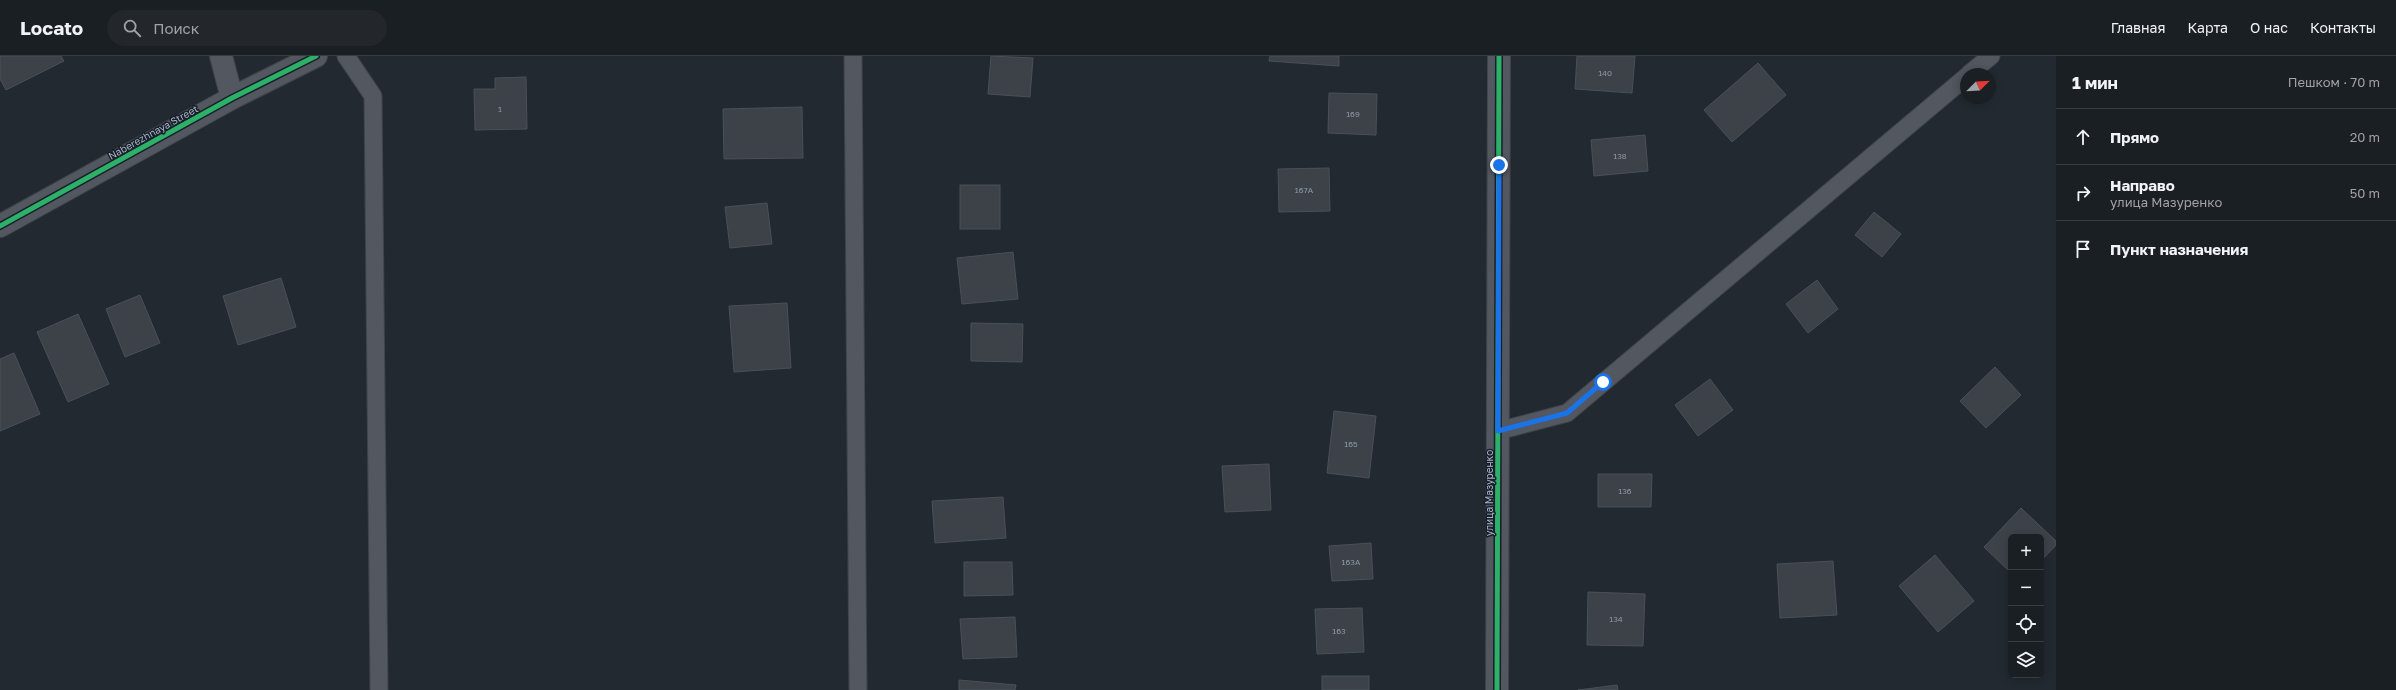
<!DOCTYPE html>
<html lang="ru">
<meta charset="utf-8">
<style>
:root{--surface:#1a1f24;--page:#23272c;--text:#f1f3f6;--muted:#9fa2a6;--line:#383d41}
body{margin:0;font-family:"Golos Text",sans-serif;background:var(--page);color:var(--text)}
.controls{position:absolute;right:12px;bottom:12px;display:grid;overflow:hidden;border-radius:6px;box-shadow:0 2px 10px #0003}
.controls button{width:36px;height:36px;display:grid;place-items:center;padding:0;border:0;border-bottom:1px solid var(--line);background:var(--surface);color:var(--text);font:20px sans-serif}
.compass{position:absolute;left:1960px;top:12px;width:36px;height:36px;border-radius:50%;background:var(--surface);box-shadow:0 2px 10px #0003;rotate:66deg}
.stop{position:absolute;width:12px;height:12px;margin:-9px;border:3px solid #1a73e8;border-radius:50%;background:#fff}
.stop.end{background:#1a73e8;border-color:#fff;box-shadow:0 1px 4px #0008}
.list{margin:0;padding:0;list-style:none}
h2{display:flex;justify-content:space-between;align-items:center;height:52px;margin:0;padding:0 16px;font-size:17px}
h2 small{font-size:13px;font-weight:400;color:var(--muted)}
.list li{display:grid;grid-template-columns:26px 1fr auto;gap:12px;align-items:center;box-sizing:border-box;height:56px;padding:0 16px;border-top:1px solid var(--line)}
.list b{display:block;font-size:15px;white-space:nowrap}
.list p{margin:0;font-size:13px;white-space:nowrap;color:var(--muted)}
.list em{font-size:13px;font-style:normal;color:var(--muted)}
.icon{flex:none;width:22px;height:22px;fill:none;stroke:currentColor;stroke-width:2;stroke-linecap:round;stroke-linejoin:round}
.map{position:relative;flex:none;width:2056px;height:634px;overflow:hidden}
header{display:flex;align-items:center;gap:24px;box-sizing:border-box;height:56px;padding:0 20px;background:var(--surface);border-bottom:1px solid var(--line)}
header strong{font-size:19px}
nav{display:flex;gap:22px;margin-inline-start:auto;font-size:14px}
.search{width:280px;height:36px;background:var(--page);display:flex;align-items:center;gap:10px;box-sizing:border-box;padding:0 14px;border-radius:22px;color:var(--muted);font-size:15px}
main{display:flex}
aside{flex:1;background:var(--surface)}
.map>svg:first-child{display:block}
.building{fill:#3d4249;stroke:#4a5059}
.lines{fill:none;stroke-linecap:round;stroke-linejoin:round}
.service-casing{stroke:#3f444a;stroke-width:19}
.minor-casing{stroke:#3f444a;stroke-width:24}
.tertiary-casing{stroke:#3f444a;stroke-width:24}
.service{stroke:#525760;stroke-width:17}
.minor{stroke:#525760;stroke-width:22}
.tertiary{stroke:#525760;stroke-width:22}
.cycleway-casing{stroke:#171f2b;stroke-width:8}
.cycleway{stroke:#2db169;stroke-width:5}
.route{stroke:#1a73e8;stroke-width:5}
.labels{text-anchor:middle;stroke-width:3;stroke-linejoin:round;paint-order:stroke}
.number-label{font-size:8px;fill:#8f98a5}
.street-label{font-size:10px;fill:#aab4c4;stroke:#171f2b}
</style>
<header>
<strong>Locato</strong>
<div class="search"><svg class="icon" aria-label="search" viewBox="0 0 24 24"><circle cx="10" cy="10" r="6"/><path d="M15 15l6 6"/></svg>Поиск</div>
<nav><a>Главная</a><a>Карта</a><a>О нас</a><a>Контакты</a></nav>
</header>
<main>
<div class="map">
<svg width="2056" height="634" viewBox="0 0 2056 634">
<rect width="100%" height="100%" fill="#232930"/>
<!-- building -->
<g class="building">
<polygon points="0,0 61,0 64,5 6,34 0,23"/>
<polygon points="991,0 1033,2 1030,41 988,38"/>
<polygon points="1270,0 1339,0 1339,10 1269,5"/>
<polygon points="1577,0 1635,0 1632,37 1575,33"/>
<polygon points="1758,7 1786,39 1732,86 1704,54"/>
<polygon points="526,21 527,73 475,74 474,33 495,33 495,22"/>
<polygon points="1329,37 1377,38 1376,79 1328,77"/>
<polygon points="802,51 803,102 724,103 723,53"/>
<polygon points="1645,79 1648,115 1594,120 1591,84"/>
<polygon points="1329,112 1330,155 1279,156 1278,113"/>
<rect x="960" y="129" width="40" height="44"/>
<polygon points="767,147 772,188 730,192 725,151"/>
<polygon points="1874,156 1901,178 1882,201 1855,179"/>
<polygon points="1013,196 1018,243 962,248 957,202"/>
<polygon points="281,222 296,271 238,289 223,240"/>
<polygon points="1817,224 1838,253 1808,277 1786,248"/>
<polygon points="140,239 160,287 125,301 106,253"/>
<polygon points="787,247 791,312 734,316 729,250"/>
<polygon points="78,258 109,328 68,346 37,276"/>
<polygon points="971,267 1023,268 1022,306 971,305"/>
<polygon points="14,297 40,358 0,375 0,303"/>
<polygon points="1995,311 2021,339 1986,372 1960,345"/>
<polygon points="1710,323 1733,354 1698,380 1675,349"/>
<polygon points="1334,355 1376,360 1369,422 1327,417"/>
<polygon points="1269,408 1271,454 1225,456 1222,410"/>
<polygon points="1598,418 1652,418 1651,451 1598,451"/>
<polygon points="1003,441 1006,482 935,487 932,445"/>
<polygon points="2021,452 2056,485 2056,489 2041,505 2041,481 2011,481 2011,517 1984,491"/>
<polygon points="1371,487 1373,523 1332,525 1329,490"/>
<polygon points="1935,499 1974,545 1938,576 1899,530"/>
<polygon points="1833,505 1837,559 1780,562 1777,508"/>
<polygon points="964,506 1012,506 1013,539 964,540"/>
<polygon points="1588,536 1645,538 1643,590 1587,589"/>
<polygon points="1362,552 1364,596 1317,598 1315,553"/>
<polygon points="1015,561 1017,601 963,603 960,563"/>
<rect x="1322" y="620" width="47" height="14"/>
<polygon points="959,624 1016,629 1015,634 959,634"/>
<polygon points="1617,629 1618,634 1578,634"/>
</g>
<g class="lines">
<!-- service casing -->
<g class="service-casing">
<g id="service">
<polyline points="346,0 373,40 379,634"/>
<polyline points="853,0 858,634"/>
<polyline points="1969,18 1991,0"/>
<polyline points="1498,375 1567,357 1966,21"/>
</g>
</g>
<!-- minor casing -->
<g class="minor-casing">
<g id="minor">
<polyline points="221,0 232,42"/>
<polyline points="1497,634 1499,0"/>
</g>
</g>
<!-- tertiary casing -->
<g class="tertiary-casing">
<polyline id="tertiary" points="0,170 232,42 316,0"/>
</g>
<!-- service -->
<use href="#service" class="service"/>
<!-- minor -->
<use href="#minor" class="minor"/>
<!-- tertiary -->
<use href="#tertiary" class="tertiary"/>
<!-- cycleway casing -->
<g class="cycleway-casing">
<g id="cycleway">
<polyline points="0,170 232,42 316,0"/>
<polyline points="1497,634 1499,0"/>
</g>
</g>
<!-- cycleway -->
<use href="#cycleway" class="cycleway"/>
</g>
<g class="lines">
<!-- route -->
<polyline class="route" points="1499,109 1498,375 1567,357 1603,326"/>
</g>
<g class="labels">
<!-- number labels -->
<g class="number-label">
<text x="1605" y="20">140</text>
<text x="500" y="56">1</text>
<text x="1353" y="61">169</text>
<text x="1620" y="103">138</text>
<text x="1304" y="137">167А</text>
<text x="1351" y="391">165</text>
<text x="1625" y="438">136</text>
<text x="1351" y="509">163А</text>
<text x="1616" y="566">134</text>
<text x="1339" y="578">163</text>
</g>
<!-- street labels -->
<g class="street-label">
<text transform="translate(153 76) rotate(-29)" y="4">Naberezhnaya Street</text>
<text transform="translate(1489 437) rotate(-90)" y="4">улица Мазуренко</text>
</g>
</g>
</svg>
<div class="controls">
<button>+</button>
<button>−</button>
<button><svg class="icon" aria-label="locate" viewBox="0 0 24 24"><circle cx="12" cy="12" r="6"/><path d="M12 2v4M12 18v4M2 12h4M18 12h4"/></svg></button>
<button><svg class="icon" aria-label="layers" viewBox="0 0 24 24"><path d="M12 4l9 5-9 5-9-5zM3 14l9 5 9-5"/></svg></button>
</div>
<svg class="compass" viewBox="-18 -18 36 36"><path d="M0-13l5 13h-10z" fill="#e53935"/><path d="M0 13l5-13h-10z" fill="#9fa2a6"/></svg>
<div class="stop" style="left:1603px;top:326px"></div>
<div class="stop end" style="left:1499px;top:109px"></div>
</div>
<aside>
<h2>1 мин<small>Пешком · 70 m</small></h2>
<ul class="list">
<li><svg class="icon" aria-label="ahead" viewBox="0 0 24 24"><path d="M12 20V5M6 11l6-6 6 6"/></svg><div><b>Прямо</b></div><em>20 m</em></li>
<li><svg class="icon" aria-label="right" viewBox="0 0 24 24"><path d="M7 20v-9h11M14 6l5 5-5 5"/></svg><div><b>Направо</b><p>улица Мазуренко</p></div><em>50 m</em></li>
<li><svg class="icon" aria-label="arrive" viewBox="0 0 24 24"><path d="M6 21V4h12l-3 4 3 4H6"/></svg><div><b>Пункт назначения</b></div></li>
</ul>
</aside>
</main>
